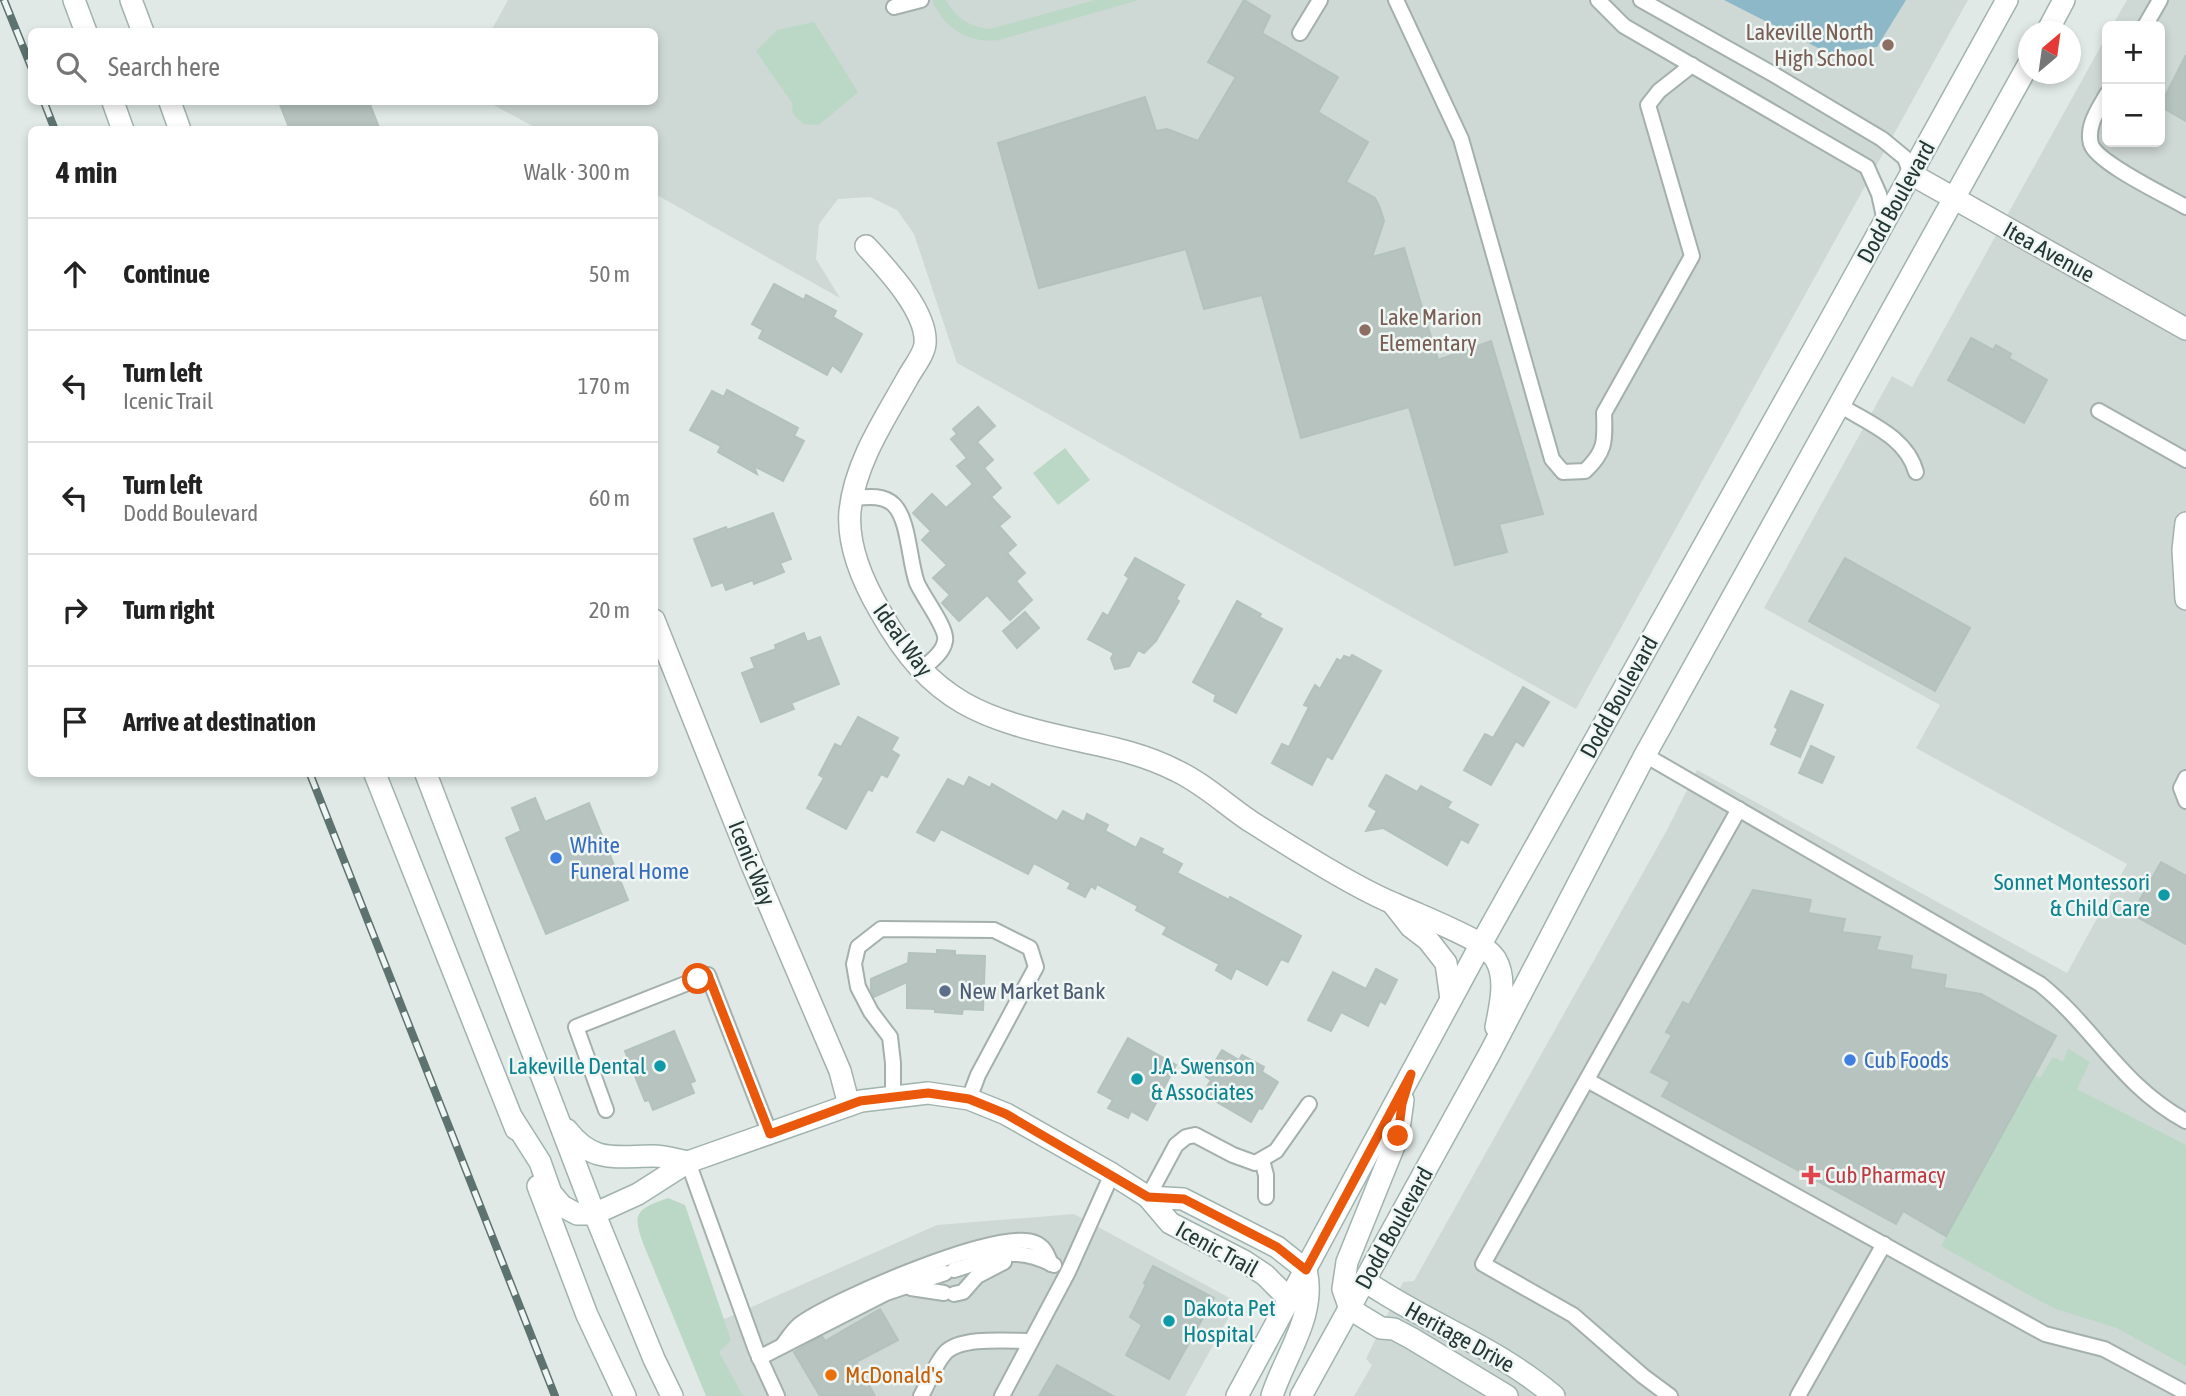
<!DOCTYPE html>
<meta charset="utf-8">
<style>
:root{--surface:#fff;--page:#f2f2f2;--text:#222;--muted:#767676;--line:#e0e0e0}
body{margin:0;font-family:"Asap Condensed",sans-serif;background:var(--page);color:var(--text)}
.controls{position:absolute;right:21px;top:21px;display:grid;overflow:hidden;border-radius:10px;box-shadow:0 4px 10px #0003}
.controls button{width:63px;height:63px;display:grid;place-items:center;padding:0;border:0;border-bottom:2px solid var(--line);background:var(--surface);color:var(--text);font:35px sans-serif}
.compass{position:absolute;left:2018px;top:21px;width:63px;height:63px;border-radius:50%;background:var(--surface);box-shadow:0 4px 10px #0003;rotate:29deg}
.stop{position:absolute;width:21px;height:21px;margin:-16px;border:5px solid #ea580c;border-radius:50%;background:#fff}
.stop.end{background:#ea580c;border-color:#fff;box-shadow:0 2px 7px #0008}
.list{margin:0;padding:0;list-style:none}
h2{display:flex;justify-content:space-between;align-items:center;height:91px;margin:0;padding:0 28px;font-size:30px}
h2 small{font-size:23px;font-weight:400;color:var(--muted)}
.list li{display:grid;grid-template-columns:46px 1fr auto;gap:21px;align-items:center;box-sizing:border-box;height:112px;padding:0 28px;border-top:2px solid var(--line)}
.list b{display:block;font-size:26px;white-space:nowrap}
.list p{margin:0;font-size:23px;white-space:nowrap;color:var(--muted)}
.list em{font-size:23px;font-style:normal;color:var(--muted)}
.icon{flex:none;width:38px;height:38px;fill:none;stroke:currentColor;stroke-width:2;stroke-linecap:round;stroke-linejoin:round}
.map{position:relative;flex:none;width:2186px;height:1396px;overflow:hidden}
.search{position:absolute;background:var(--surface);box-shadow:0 4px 10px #0003;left:28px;top:28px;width:630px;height:77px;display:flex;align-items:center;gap:18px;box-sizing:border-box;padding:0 24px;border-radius:10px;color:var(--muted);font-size:26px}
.panel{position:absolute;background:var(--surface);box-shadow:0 4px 10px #0003;left:28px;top:126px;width:630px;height:651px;border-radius:10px}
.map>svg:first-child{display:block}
.built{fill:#ced8d5}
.green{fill:#bbd8c6}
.water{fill:#8db8c8}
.building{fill:#b6c3bf;stroke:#b3c2bd;stroke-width:2}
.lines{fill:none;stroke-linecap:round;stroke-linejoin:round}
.lane-casing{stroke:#a4b0ad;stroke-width:18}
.street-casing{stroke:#a4b0ad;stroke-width:24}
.secondary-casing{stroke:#a0b3af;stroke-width:24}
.lane{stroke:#fff;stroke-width:14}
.street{stroke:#fff;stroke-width:21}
.secondary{stroke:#fff;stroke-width:21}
.rail-casing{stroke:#5d7370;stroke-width:8}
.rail{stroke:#f0f6f4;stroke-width:5;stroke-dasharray:16;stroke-linecap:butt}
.route{stroke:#ea580c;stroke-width:9}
.education-dot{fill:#8d6e63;stroke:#f0f6f4;stroke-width:2.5}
.shop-dot{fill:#3f7fe0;stroke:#f0f6f4;stroke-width:2.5}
.culture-dot{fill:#0f9aa8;stroke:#f0f6f4;stroke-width:2.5}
.service-dot{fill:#5c6f8a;stroke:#f0f6f4;stroke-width:2.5}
.health-dot{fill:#e0444e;stroke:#f0f6f4;stroke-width:2.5}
.food-dot{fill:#e8710a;stroke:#f0f6f4;stroke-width:2.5}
.labels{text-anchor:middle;stroke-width:5;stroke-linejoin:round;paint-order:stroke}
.education-label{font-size:23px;fill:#785e54;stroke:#f0f6f4;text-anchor:end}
.street-label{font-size:23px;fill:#233734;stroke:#f0f6f4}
.shop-label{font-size:23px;fill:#366cbe;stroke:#f0f6f4;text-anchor:start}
.culture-label{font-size:23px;fill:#0d838f;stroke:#f0f6f4;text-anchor:end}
.service-label{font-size:23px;fill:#4e5e75;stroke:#f0f6f4;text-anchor:start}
.health-label{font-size:23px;fill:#be3a42;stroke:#f0f6f4;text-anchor:start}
.food-label{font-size:23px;fill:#c56008;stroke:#f0f6f4;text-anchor:start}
</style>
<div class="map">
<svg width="2186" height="1396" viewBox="0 0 2186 1396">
<rect width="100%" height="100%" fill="#e0e9e6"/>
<!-- built -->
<g class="built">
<polygon points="508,0 1968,0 1576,709 957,363 914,234 897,210 870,197 838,199 819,224 816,259 840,298 655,194 654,130 538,129 488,102 654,102 654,32 491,31"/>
<polygon points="2127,0 2186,0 2186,1396 1354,1396 1372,1365 1366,1359 1403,1282 1414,1281 1667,830 1697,770 2067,973 2127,864 1916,748 1940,705 1764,608 1892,376 1912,387 2107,35 2107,142 2160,142 2160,26 2112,26"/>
<polygon points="1074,1214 1237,1302 1185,1396 733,1396 697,1331 937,1225"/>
</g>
<!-- green -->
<g class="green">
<path d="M932 0H946C955 18 970 27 990 29L1095 0H1139L999 40C968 44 944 28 932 0Z"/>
<polygon points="814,22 858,92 819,125 803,124 793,114 792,103 756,51 777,30"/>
<polygon points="1065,448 1090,480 1058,505 1033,473"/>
<polygon points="2068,1049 2090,1062 2077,1089 2186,1145 2186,1366 2117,1328 2056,1309 2040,1301 1941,1246 2034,1075 2040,1078 2053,1057 2063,1062"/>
<path d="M668 1198 685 1205 731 1340 719 1352 743 1396H706L645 1248C632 1214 634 1210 668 1198Z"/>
</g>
<!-- water -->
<polygon class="water" points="1724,0 1906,0 1877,47 1828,53"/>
<!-- building -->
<g class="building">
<polygon points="1244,0 1270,16 1262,33 1338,77 1318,112 1368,142 1346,182 1375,198 1380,208 1384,221 1372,257 1404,248 1438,360 1491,341 1543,514 1499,524 1507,552 1455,565 1409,407 1301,438 1262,295 1204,309 1186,249 1039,288 998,143 1145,97 1156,131 1167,129 1198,141 1236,77 1208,62"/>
<polygon points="2186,55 2186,121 2160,106"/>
<polygon points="279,102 369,102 380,130 290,130"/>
<polygon points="774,284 804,300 806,295 836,311 833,317 862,334 841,372 832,365 827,375 759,338 763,330 752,324"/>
<polygon points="1971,338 1993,350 1996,345 2011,354 2009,358 2047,380 2024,423 1948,380"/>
<polygon points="727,390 798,428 794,436 804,441 783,481 754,466 757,474 718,452 721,446 690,430 712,391 724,397"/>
<polygon points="978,407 995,426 977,442 993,460 984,468 1001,488 991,497 1010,517 999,526 1016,545 1007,553 1025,573 1016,581 1032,600 1010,620 987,595 959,621 942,603 950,595 933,578 947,565 922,540 931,531 913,513 932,494 946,508 973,484 957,466 967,458 951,439 957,434 953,429"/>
<polygon points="773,513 791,559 780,563 784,572 754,584 753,580 726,590 723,582 712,586 694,539 726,527 727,530"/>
<polygon points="1135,558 1184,585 1176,599 1179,601 1156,641 1144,653 1138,650 1129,666 1115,669 1111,658 1114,653 1088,639 1103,613 1108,616 1129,578 1125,575"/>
<polygon points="1845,558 1970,628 1935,691 1809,621"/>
<polygon points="1237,601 1261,614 1259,617 1282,629 1236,713 1214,701 1216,695 1193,682"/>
<polygon points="1025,612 1039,628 1017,648 1003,631"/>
<polygon points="804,633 807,642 820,637 839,684 791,703 794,709 761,722 742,673 755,668 751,658 776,649 775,645"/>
<polygon points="1352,655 1381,671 1332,759 1327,756 1312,785 1272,763 1282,744 1289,747 1309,707 1304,705 1315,685 1320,689 1337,659 1341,661 1344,656 1350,658"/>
<polygon points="1523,687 1549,702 1523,746 1516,741 1491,785 1464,770 1485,734 1493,738"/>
<polygon points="1791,691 1823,705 1800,757 1771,744 1778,729 1775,727"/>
<polygon points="858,717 898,738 891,750 899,755 887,777 881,774 872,791 868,789 846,829 807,808 824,778 819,775 835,744 841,747"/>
<polygon points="1811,746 1834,757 1822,783 1799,773"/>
<polygon points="1386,775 1417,792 1421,786 1451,802 1447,808 1478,825 1468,843 1461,839 1447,865 1383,828 1366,831 1377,811 1369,806"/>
<polygon points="969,777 990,788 992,784 1057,821 1063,811 1084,822 1087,814 1108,825 1105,831 1136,848 1141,838 1163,849 1161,853 1182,864 1177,873 1229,900 1230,897 1301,936 1288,962 1281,959 1267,985 1236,968 1231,979 1216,970 1219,964 1163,934 1167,927 1136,910 1138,906 1097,884 1095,889 1091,886 1085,897 1068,888 1071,883 1034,863 1028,874 941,829 934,841 917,832 948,779 964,787"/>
<polygon points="535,798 545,822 589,803 628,900 546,934 506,838 521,831 512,808"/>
<polygon points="2161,862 2186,876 2186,944 2132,914"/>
<polygon points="1753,890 1811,900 1808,913 1845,919 1842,932 1880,937 1876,950 1912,956 1910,969 1946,975 1944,988 1981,994 2056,1036 1946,1236 1903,1211 1896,1224 1662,1096 1670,1082 1651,1072 1672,1035 1666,1032 1683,1002 1689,1005"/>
<polygon points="937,950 955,951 955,955 985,956 983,1010 963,1009 962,1014 935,1012 935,1009 907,1008 907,982 874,997 871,990 871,979 908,963 909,953 937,954"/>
<polygon points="1376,969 1397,980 1385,1004 1380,1001 1368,1026 1341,1012 1331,1031 1308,1020 1333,972 1366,989"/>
<polygon points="674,1031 695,1081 690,1083 694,1093 653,1110 649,1100 645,1101 625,1051"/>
<polygon points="1128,1038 1176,1065 1147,1120 1131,1111 1128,1118 1108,1108 1113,1100 1098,1092"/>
<polygon points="1222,1050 1239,1060 1242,1055 1264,1067 1262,1072 1278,1082 1262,1109 1259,1108 1251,1122 1203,1094 1211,1080 1206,1077"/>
<polygon points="1153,1266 1214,1298 1169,1379 1126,1355 1142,1325 1130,1317 1146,1285 1144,1283"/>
<polygon points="880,1309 898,1340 856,1362 875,1396 820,1396 794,1352 822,1336 825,1341"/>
<polygon points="1057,1365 1113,1396 1039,1396"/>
</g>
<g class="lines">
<!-- lane casing -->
<g class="lane-casing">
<g id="lane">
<path d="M1396 0 1461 139 1552 459 1563 472 1585 471C1606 451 1605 441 1604 413L1692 256 1648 105 1659 91 1692 65"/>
<polyline points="1598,0 1624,26 1867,167 1879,194 1885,221"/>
<polyline points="1641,0 1778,77 1882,139 1905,158 1911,174"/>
<polyline points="894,7 921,0"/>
<polyline points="2145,26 2160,0"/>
<polyline points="1300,33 1320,0"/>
<path d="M2107 94C2099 108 2086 126 2091 144 2097 163 2167 196 2186 207"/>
<path d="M1838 404C1867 423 1906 436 1916 472"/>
<polyline points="2099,411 2186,460"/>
<path d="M852 498C866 497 883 494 894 505 909 520 909 561 917 583 923 597 948 629 945 641 943 653 930 662 921 670"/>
<path d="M1645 755 2040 984C2096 1029 2120 1085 2186 1121"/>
<polyline points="2186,778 2181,788 2186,801"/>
<polyline points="1587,1080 2045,1334 2104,1349 2186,1393"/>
<polyline points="893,1097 893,1063 890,1037 871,1012 858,987 854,964 858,947 881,929 994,930 1030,948 1036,967 978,1075 969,1099"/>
<polyline points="606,1110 576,1027 708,975 770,1134"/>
<polyline points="1262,1160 1266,1175 1266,1197"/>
<polyline points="688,1162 756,1350 777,1396"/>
<polyline points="1148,1197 1176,1145 1186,1137 1195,1135 1233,1155 1255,1163 1276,1151 1309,1104"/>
<path d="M954 1270C996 1257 1013 1244 1054 1265"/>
<polyline points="911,1288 944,1293"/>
<polyline points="954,1294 963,1292 977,1276 1004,1262"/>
<path d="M782 1346C787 1340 792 1331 799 1325 830 1301 1001 1227 1035 1243 1045 1247 1047 1255 1051 1264"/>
<polyline points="759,1358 886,1293 945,1273"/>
<path d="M921 1396C929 1382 935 1364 945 1353 960 1336 1010 1341 1031 1341"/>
<polyline points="1002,1396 1068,1272 1112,1174"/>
<polyline points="1670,1396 1643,1376 1573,1315 1483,1264 1739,809"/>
<polyline points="1798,1396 1884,1244"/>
</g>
</g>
<!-- street casing -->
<g class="street-casing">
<g id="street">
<polyline points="1911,174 2186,329"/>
<path d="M866 246C886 268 928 312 925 344 924 355 912 369 907 379 884 420 855 463 850 511 847 546 863 582 880 611 932 704 982 719 1081 741 1114 748 1146 755 1177 771 1204 784 1225 804 1250 821 1272 835 1294 849 1316 862 1341 877 1368 893 1395 904 1424 917 1453 928 1481 944"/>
<polyline points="2186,523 2183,550 2186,599"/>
<polyline points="654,620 752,865 840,1071 849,1105"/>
<polyline points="1393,904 1411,927 1428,940 1446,963 1451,999"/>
</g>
</g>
<!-- secondary casing -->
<g class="secondary-casing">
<g id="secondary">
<polyline points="74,0 86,32"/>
<polyline points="131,0 143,32"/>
<polyline points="2047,32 2064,0"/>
<polyline points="113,102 123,130"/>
<polyline points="170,102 180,130"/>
<polyline points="375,774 516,1129"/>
<polyline points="426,774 591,1205 654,1359 672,1396"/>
<path d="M1481 944C1485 949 1493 954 1496 960 1507 979 1500 1007 1496 1027"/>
<polyline points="1403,1100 1398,1136 1347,1262 1343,1289 1350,1309 1381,1328 1394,1329 1411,1338 1507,1396"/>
<polyline points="512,1118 540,1162 551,1193 562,1206 577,1214 594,1214 638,1194 688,1162 861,1101 928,1093 969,1099 1006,1114 1112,1174 1148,1197 1170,1223 1244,1261 1265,1275 1289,1299"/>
<path d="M567 1130C593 1164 616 1156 654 1156 665 1156 677 1160 688 1162"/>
<polyline points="538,1186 587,1315 625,1396"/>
<polyline points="1148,1197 1183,1199 1277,1247 1306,1270"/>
<path d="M1365 1281C1426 1323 1497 1347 1554 1396"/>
<polyline points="1237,1396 1481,944 1833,315 2007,0"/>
<path d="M1272 1396C1285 1355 1317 1315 1306 1270"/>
<polyline points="1301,1396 1490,1053 1645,755 2028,65"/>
</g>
</g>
<!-- lane -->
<use href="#lane" class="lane"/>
<!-- street -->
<use href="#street" class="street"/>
<!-- secondary -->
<use href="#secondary" class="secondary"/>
<!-- rail casing -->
<g class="rail-casing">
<g id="rail">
<polyline points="4,0 32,69"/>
<polyline points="44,102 55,130"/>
<polyline points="310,774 555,1396"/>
</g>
</g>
<!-- rail -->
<use href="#rail" class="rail"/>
</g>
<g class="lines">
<!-- route -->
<polyline class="route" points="698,979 708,975 770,1134 860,1101 928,1093 969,1099 1006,1114 1148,1197 1184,1199 1277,1247 1306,1270 1411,1074 1402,1104 1398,1136"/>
</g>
<!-- markers -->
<g class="education-dot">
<circle cx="1888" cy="45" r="7"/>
<circle cx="1365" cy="330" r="7"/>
</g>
<g class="shop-dot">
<circle cx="556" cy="858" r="7"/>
<circle cx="1850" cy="1060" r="7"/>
</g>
<g class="culture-dot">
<circle cx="2164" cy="895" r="7"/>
<circle cx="660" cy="1066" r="7"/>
<circle cx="1137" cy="1079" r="7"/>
<circle cx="1169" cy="1321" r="7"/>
</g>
<circle class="service-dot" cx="945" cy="991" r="7"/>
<path class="health-dot" d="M1807.5 1164.5h7v7h7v7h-7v7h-7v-7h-7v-7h7z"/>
<circle class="food-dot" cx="831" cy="1375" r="7"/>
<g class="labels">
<!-- education labels -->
<g class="education-label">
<text x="1874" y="40">Lakeville North<tspan x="1874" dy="26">High School</tspan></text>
<text x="1379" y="325" text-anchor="start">Lake Marion<tspan x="1379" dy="26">Elementary</tspan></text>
</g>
<!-- street labels -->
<g class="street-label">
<text transform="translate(1896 202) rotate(-61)" y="8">Dodd Boulevard</text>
<text transform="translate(2049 252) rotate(29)" y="8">Itea Avenue</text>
<text transform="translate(903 640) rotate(54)" y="8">Ideal Way</text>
<text transform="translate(1619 697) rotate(-61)" y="8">Dodd Boulevard</text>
<text transform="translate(752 863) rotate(68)" y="8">Icenic Way</text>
<text transform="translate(1394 1228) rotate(-61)" y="8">Dodd Boulevard</text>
<text transform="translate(1217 1249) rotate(29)" y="8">Icenic Trail</text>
<text transform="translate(1460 1337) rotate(29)" y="8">Heritage Drive</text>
</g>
<!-- shop labels -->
<g class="shop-label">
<text x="570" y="853">White<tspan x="570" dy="26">Funeral Home</tspan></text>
<text x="1864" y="1068">Cub Foods</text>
</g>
<!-- culture labels -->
<g class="culture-label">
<text x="2150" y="890">Sonnet Montessori<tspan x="2150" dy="26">&amp; Child Care</tspan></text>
<text x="646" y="1074">Lakeville Dental</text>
<text x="1151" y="1074" text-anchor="start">J.A. Swenson<tspan x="1151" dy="26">&amp; Associates</tspan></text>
<text x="1183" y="1316" text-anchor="start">Dakota Pet<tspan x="1183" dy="26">Hospital</tspan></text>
</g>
<!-- service labels -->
<g class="service-label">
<text x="959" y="999">New Market Bank</text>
</g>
<!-- health labels -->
<g class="health-label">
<text x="1825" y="1183">Cub Pharmacy</text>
</g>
<!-- food labels -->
<g class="food-label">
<text x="845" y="1383">McDonald's</text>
</g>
</g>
</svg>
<div class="controls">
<button>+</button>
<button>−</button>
</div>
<svg class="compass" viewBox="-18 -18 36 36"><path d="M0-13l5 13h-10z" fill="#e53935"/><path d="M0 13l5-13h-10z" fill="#767676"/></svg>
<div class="stop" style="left:698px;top:979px"></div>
<div class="stop end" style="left:1398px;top:1136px"></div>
<div class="search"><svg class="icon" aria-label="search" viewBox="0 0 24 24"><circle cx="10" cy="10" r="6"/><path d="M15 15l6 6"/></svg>Search here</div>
<section class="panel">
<h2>4 min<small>Walk · 300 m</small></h2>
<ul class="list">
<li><svg class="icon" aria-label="ahead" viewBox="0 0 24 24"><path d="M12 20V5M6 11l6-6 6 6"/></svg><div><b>Continue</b></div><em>50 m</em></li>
<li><svg class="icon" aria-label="left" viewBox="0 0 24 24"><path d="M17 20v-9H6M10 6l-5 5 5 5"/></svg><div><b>Turn left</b><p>Icenic Trail</p></div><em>170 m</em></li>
<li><svg class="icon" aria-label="left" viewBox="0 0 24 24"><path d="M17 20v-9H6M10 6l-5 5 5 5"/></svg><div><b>Turn left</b><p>Dodd Boulevard</p></div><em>60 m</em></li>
<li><svg class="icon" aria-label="right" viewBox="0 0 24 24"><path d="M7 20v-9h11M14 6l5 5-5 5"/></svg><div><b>Turn right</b></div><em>20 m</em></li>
<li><svg class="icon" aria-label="arrive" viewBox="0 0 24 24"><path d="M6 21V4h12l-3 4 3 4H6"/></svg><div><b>Arrive at destination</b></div></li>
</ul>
</section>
</div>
